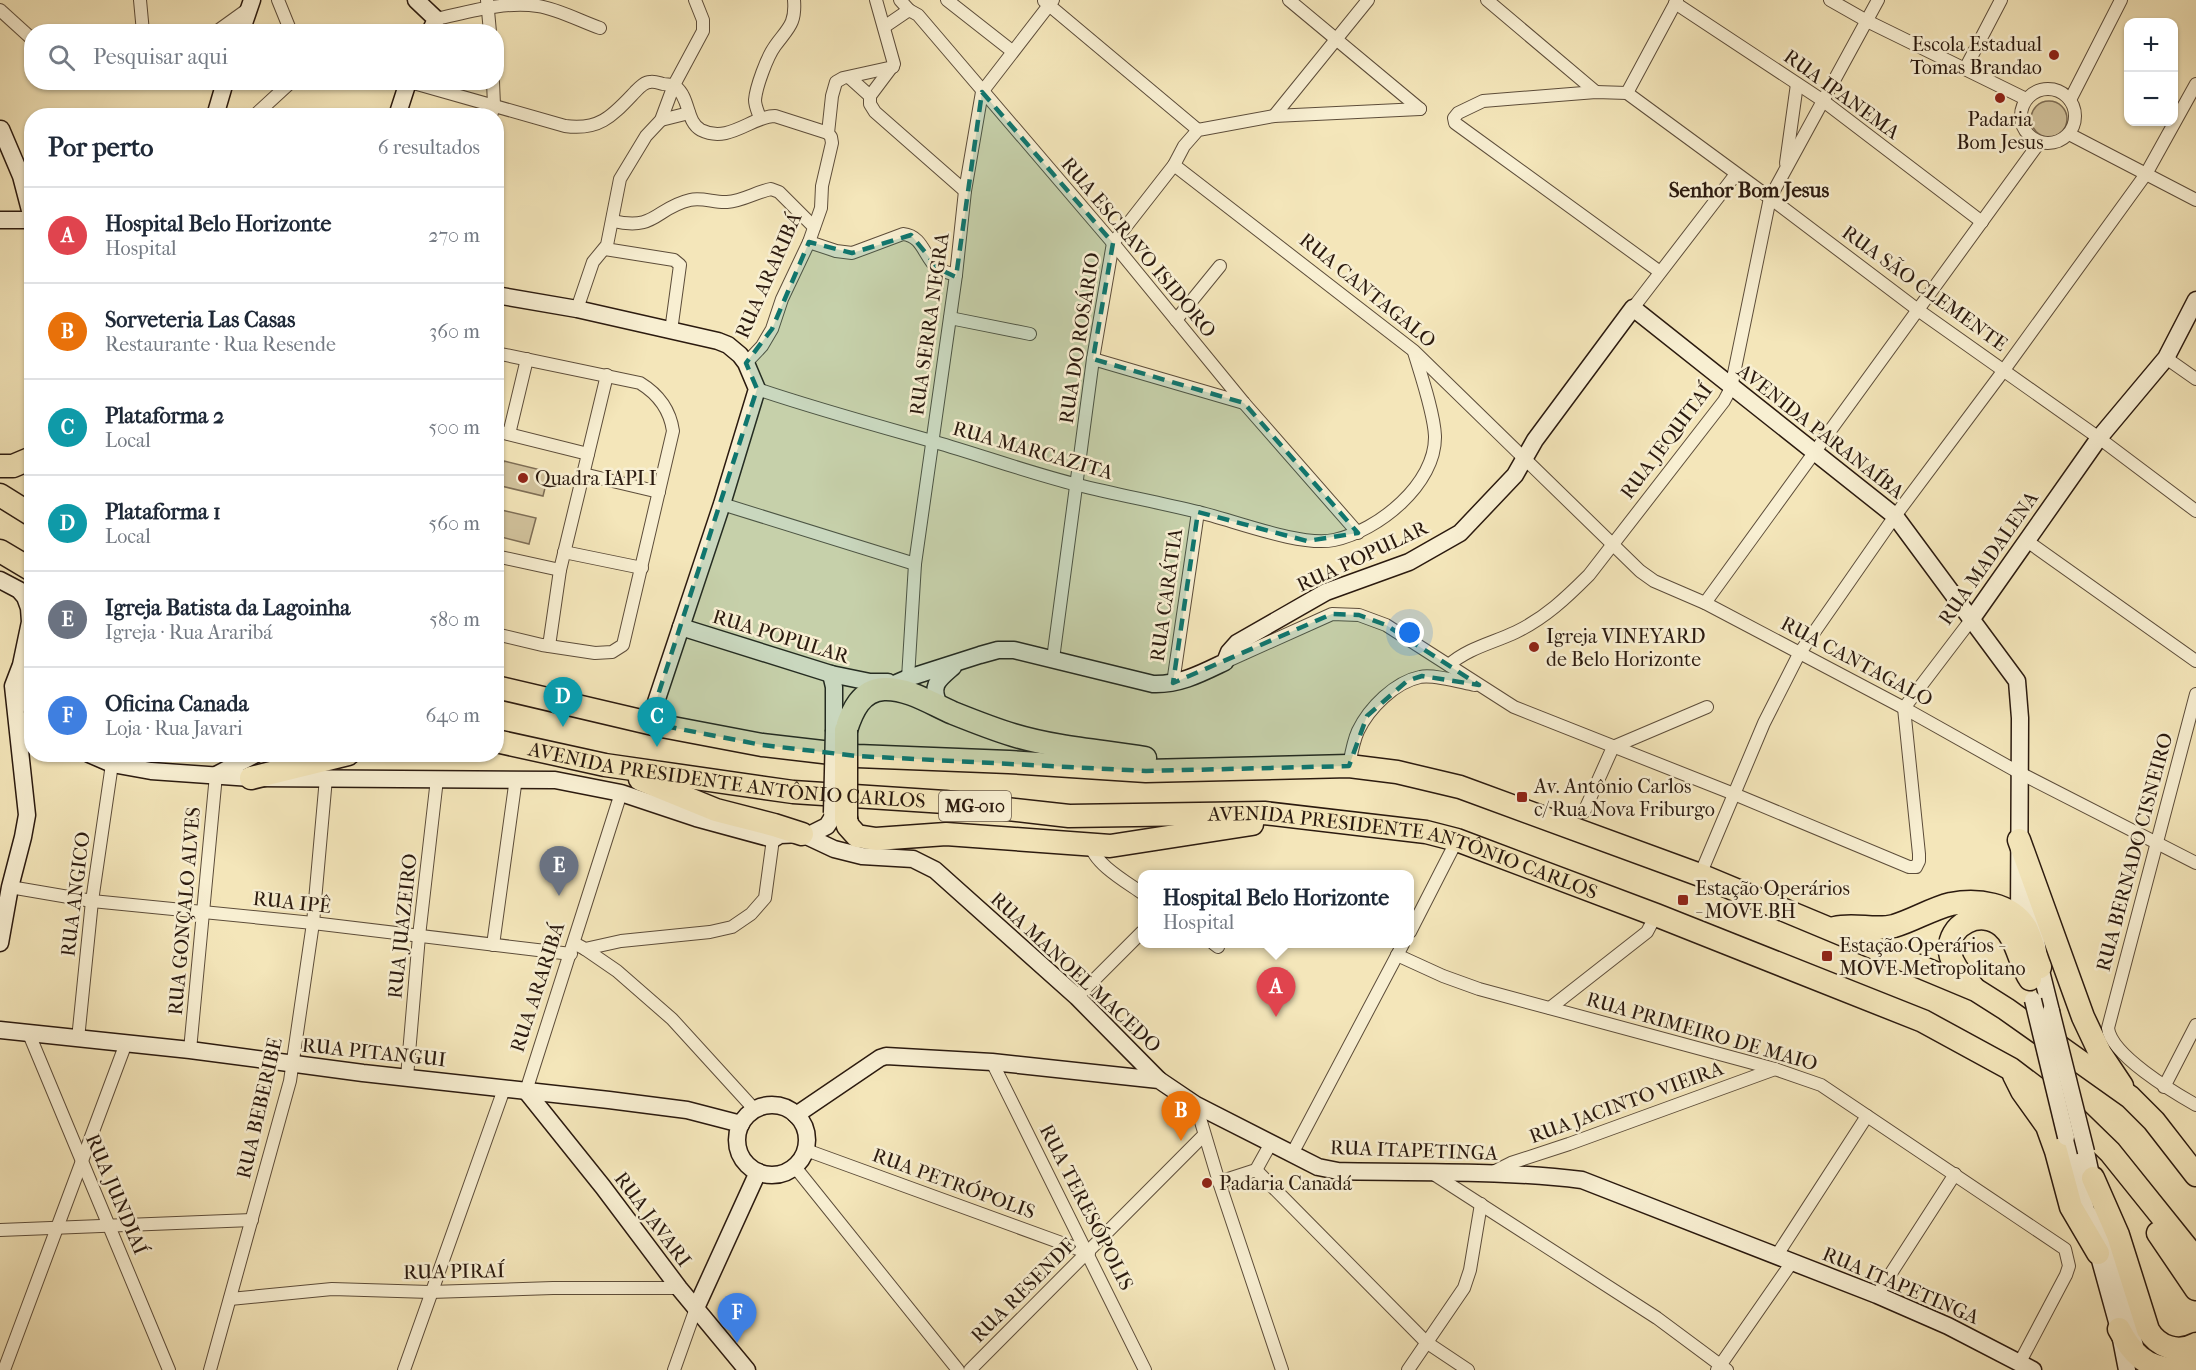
<!DOCTYPE html>
<html lang="pt">
<meta charset="utf-8">
<style>
:root{--surface:#fff;--page:#f6f6f7;--text:#1f2937;--muted:#747a83;--line:#e0e1e3;--accent:#8f2418}
body{margin:0;font-family:"IM FELL French Canon",serif;background:var(--page);color:var(--text)}
.controls{position:absolute;right:18px;top:18px;display:grid;overflow:hidden;border-radius:12px;box-shadow:0 2px 4px #0004}
.controls button{width:54px;height:54px;display:grid;place-items:center;padding:0;border:0;border-bottom:2px solid var(--line);background:var(--surface);color:var(--text);font:30px sans-serif}
.you{position:absolute;left:1410px;top:633px;width:21px;height:21px;margin:-15px;border:4px solid #fff;border-radius:50%;background:#1a73e8;box-shadow:0 0 0 9px #1a73e833}
.badge{display:grid;place-items:center;width:39px;height:39px;border-radius:50%;background:var(--accent);color:#fff;font-size:20px;font-weight:700}
.pin{position:absolute;translate:-50% -50px;filter:drop-shadow(0 2px 3px #0008)}
.pin::after{content:'';position:absolute;top:32px;width:21px;height:18px;background:inherit;clip-path:polygon(0 0,100% 0,50% 100%)}
.popup{position:absolute;left:1138px;top:870px;width:276px;height:78px;box-sizing:border-box;display:grid;place-content:center;border-radius:12px;background:var(--surface);filter:drop-shadow(0 2px 4px #0005);font-size:20px;white-space:nowrap;color:var(--muted)}
.popup b{font-size:22px;color:var(--text)}
.popup::after{content:'';position:absolute;left:50%;top:100%;margin-left:-12px;border:12px solid transparent;border-top-color:var(--surface)}
.list{margin:0;padding:0;list-style:none}
h2{display:flex;justify-content:space-between;align-items:center;height:78px;margin:0;padding:0 24px;font-size:26px}
h2 small{font-size:20px;font-weight:400;color:var(--muted)}
.list li{display:grid;grid-template-columns:39px 1fr auto;gap:18px;align-items:center;box-sizing:border-box;height:96px;padding:0 24px;border-top:2px solid var(--line)}
.list b{display:block;font-size:22px;white-space:nowrap}
.list p{margin:0;font-size:20px;white-space:nowrap;color:var(--muted)}
.list em{font-size:20px;font-style:normal;color:var(--muted)}
.icon{flex:none;width:33px;height:33px;fill:none;stroke:currentColor;stroke-width:2;stroke-linecap:round;stroke-linejoin:round}
.map{position:relative;flex:none;width:2196px;height:1370px;overflow:hidden}
.search{position:absolute;background:var(--surface);box-shadow:0 2px 4px #0004;left:24px;top:24px;width:480px;height:66px;display:flex;align-items:center;gap:15px;box-sizing:border-box;padding:0 21px;border-radius:24px;color:var(--muted);font-size:22px}
.panel{position:absolute;background:var(--surface);box-shadow:0 2px 4px #0004;left:24px;top:108px;width:480px;height:654px;border-radius:24px}
.map>svg:first-child{display:block}
.green{fill:#d2c39d;stroke:#7e6e56;stroke-width:1.5}
.lines{fill:none;stroke-linecap:round;stroke-linejoin:round}
.street-casing{stroke:#5d4d3a;stroke-width:14}
.secondary-casing{stroke:#2b1a0f;stroke-width:19}
.highway-casing{stroke:#2b1a0f;stroke-width:25}
.street{stroke:#f8efd2;stroke-width:12}
.secondary{stroke:#f8efd2;stroke-width:16}
.highway{stroke:#f4e6ba;stroke-width:22}
.secondary-bridge-casing{stroke:#2b1a0f;stroke-width:19;stroke-linecap:butt}
.highway-bridge-casing{stroke:#2b1a0f;stroke-width:25;stroke-linecap:butt}
.secondary-bridge{stroke:#f8efd2;stroke-width:16}
.highway-bridge{stroke:#f4e6ba;stroke-width:22}
.marked{fill:#0f766e;fill-opacity:0.2;stroke:#0f766e;stroke-width:4.5;stroke-dasharray:12 8;stroke-linejoin:round}
.poi-dot{fill:#8f2418;stroke:#f8efd2;stroke-width:2}
.labels{text-anchor:middle;stroke-width:5;stroke-linejoin:round;paint-order:stroke}
.shield{fill:#f8efd2;stroke:#685a4a;stroke-width:1.5}
.shield-label{font-size:18px;font-weight:bold;fill:#2b1a0f}
.poi-label{font-size:20px;fill:#2b1a0f;stroke:#f8efd2;text-anchor:start}
.street-label{font-size:20px;fill:#2b1a0f;stroke:#f8efd2}
.neighbourhood-label{font-size:21px;font-weight:bold;fill:#2b1a0f;stroke:#f8efd2}
</style>
<div class="map">
<svg width="2196" height="1370" viewBox="0 0 2196 1370">
<rect width="100%" height="100%" fill="#f4e6ba"/>
<filter id="stains"><feTurbulence type="fractalNoise" baseFrequency=".00333" numOctaves="4"/><feColorMatrix values="0 0 0 0 .2 0 0 0 0 .09 0 0 0 0 .02 0 0 0 .5 -.17"/></filter>
<radialGradient id="worn" r=".72"><stop offset=".6" stop-color="#630" stop-opacity="0"/><stop offset="1" stop-color="#630" stop-opacity=".3"/></radialGradient>
<!-- green -->
<g class="green">
<circle cx="2049" cy="119" r="18"/>
<polygon points="504,461 549,472 543,496 497,485"/>
<polygon points="497,509 536,518 529,544 497,536"/>
</g>
<g class="lines">
<!-- street casing -->
<g class="street-casing">
<g id="street">
<polyline points="140,0 143,32"/>
<polyline points="278,0 291,32"/>
<polyline points="487,0 490,32"/>
<polyline points="900,0 909,10"/>
<polyline points="947,0 1012,51"/>
<polyline points="1289,0 1420,109"/>
<polyline points="1487,0 1596,92"/>
<polyline points="1830,0 1867,21 2026,99"/>
<polyline points="1044,1 1198,130"/>
<polyline points="1675,3 1822,100 1982,222"/>
<polyline points="0,10 32,39"/>
<path d="M436 19C469 12 504 1 538 6 558 9 580 21 600 28"/>
<polyline points="884,27 909,10 918,15 1113,243 1244,403 1358,533"/>
<polyline points="216,32 248,9"/>
<polyline points="1965,69 2001,0"/>
<polyline points="850,78 870,96 870,104 875,112 965,191"/>
<path d="M410 82 565 126C600 131 613 115 635 92 639 88 644 82 650 82 654 81 659 83 663 84 668 85 673 84 676 87 690 98 686 122 701 130 729 144 752 116 775 116L828 133"/>
<circle cx="2048" cy="116" r="27"/>
<polyline points="1627,93 1677,0"/>
<polyline points="870,96 894,64 876,0"/>
<polyline points="2070,100 2121,0"/>
<polyline points="254,116 291,82"/>
<polyline points="491,116 494,105 493,82"/>
<polyline points="1274,116 1368,0"/>
<path d="M760 118C758 112 755 106 755 100 756 87 767 57 775 46 788 28 796 24 794 0"/>
<polyline points="661,120 689,113"/>
<polyline points="2069,134 2196,200"/>
<polyline points="1786,163 1797,84"/>
<polyline points="1174,165 1414,351 1640,571 1654,581 1705,603 1904,708 2018,772 2196,863"/>
<path d="M613 221C657 231 655 208 690 200 702 197 715 203 727 202 743 201 756 192 771 189L779 192 814 227"/>
<path d="M809 242 836 251 852 253 903 234C923 236 924 257 937 268 943 272 950 273 956 275"/>
<polyline points="605,249 674,260 680,265 671,331"/>
<polyline points="1660,272 1455,123 1454,118 1458,113 1483,101 1596,92 1627,93 1770,198 1918,310 2099,438 2196,511"/>
<polyline points="1633,308 1736,174"/>
<polyline points="577,309 593,262 607,245 620,179 646,136 661,120 674,85 703,31 703,20 695,0"/>
<polyline points="950,318 1030,334"/>
<polyline points="1176,320 1220,266"/>
<path d="M496 353 640 383C658 394 670 410 673 431L623 645 612 652 595 653 542 645 496 634"/>
<polyline points="2166,358 2196,379"/>
<polyline points="1093,359 1244,403"/>
<polyline points="746,363 762,346 772,329 782,299 809,242 821,208 822,186 832,143 831,137 828,133 832,96 836,82 843,78 893,67"/>
<path d="M757 389C816 409 875 425 935 442 983 456 1030 473 1078 485 1118 495 1158 502 1198 512 1233 520 1300 547 1334 540 1378 531 1436 484 1435 436 1434 413 1421 375 1414 352"/>
<polyline points="496,431 588,454 560,570 496,556"/>
<polyline points="509,434 527,359"/>
<polyline points="588,454 607,375"/>
<polyline points="583,474 659,492"/>
<polyline points="722,504 915,564"/>
<polyline points="2027,541 2196,661"/>
<polyline points="564,552 642,568"/>
<polyline points="1705,603 2039,143"/>
<polyline points="549,646 560,570"/>
<polyline points="1053,659 1093,359 1113,243 1174,165 1184,146 1198,130 1274,116 1420,109"/>
<polyline points="1225,662 1332,614 1359,615 1386,625 1514,707 1734,794 1909,867 1916,867 1919,861 1919,854 1904,708 1971,620"/>
<path d="M1449 665C1468 648 1493 643 1516 632 1545 618 1566 598 1589 575L1724 401 1731 388 1770 198 1878 0"/>
<polyline points="908,678 915,564 956,275 965,191 982,92 1053,0"/>
<polyline points="1173,683 1198,512"/>
<path d="M2196 694 2108 1028C2111 1055 2173 1092 2196 1105"/>
<path d="M1349 766C1351 755 1353 742 1358 731 1369 708 1395 682 1420 677 1433 674 1460 682 1475 685"/>
<polyline points="1584,812 1613,747 1707,707"/>
<path d="M1091 845C1093 863 1128 883 1142 893"/>
<polyline points="1700,875 1764,723 1799,654 1895,516 2004,370 2146,174 2196,84"/>
<polyline points="10,887 92,901 313,923 571,954"/>
<polyline points="1410,932 1457,840"/>
<polyline points="574,943 585,949 621,941 710,932 732,927 751,914 765,898 773,839"/>
<polyline points="1214,944 1218,947"/>
<polyline points="493,945 516,778"/>
<polyline points="585,949 617,971 672,1019 755,1110"/>
<polyline points="1397,955 1443,976 1479,989 1775,1069 1821,1085 2065,1249 2069,1266 2066,1275 2020,1362"/>
<polyline points="1077,997 1142,932"/>
<polyline points="1550,1008 1647,932 1656,915"/>
<polyline points="29,1034 169,1370"/>
<polyline points="78,1039 92,901 112,764 117,754"/>
<polyline points="190,1050 216,775"/>
<polyline points="992,1062 1145,1370"/>
<polyline points="407,1077 419,936 437,779"/>
<polyline points="2164,1087 2196,1025"/>
<polyline points="526,1091 621,793"/>
<polyline points="1196,1105 1219,1182 1282,1370"/>
<polyline points="806,1150 1089,1253"/>
<polyline points="1292,1154 1403,944"/>
<polyline points="795,1167 958,1370"/>
<polyline points="1256,1170 1426,1342 1468,1370"/>
<polyline points="1432,1173 1657,1318 1727,1370"/>
<polyline points="1491,1173 1511,1163 1569,1144 1775,1069"/>
<polyline points="1219,1182 1256,1170 1271,1143"/>
<polyline points="0,1230 252,1220"/>
<polyline points="1777,1255 1867,1116"/>
<polyline points="1877,1295 1955,1174"/>
<polyline points="230,1299 332,1289 430,1292 553,1288 679,1288"/>
<polyline points="4,1370 126,1043"/>
<polyline points="210,1370 290,1081 313,923 326,778"/>
<polyline points="404,1370 504,1089"/>
<polyline points="674,1370 696,1308"/>
<polyline points="970,1370 1204,1135"/>
<polyline points="1408,1370 1464,1288 1470,1270 1481,1204"/>
<polyline points="1717,1370 1792,1262"/>
</g>
</g>
<!-- secondary casing -->
<g class="secondary-casing">
<g id="secondary">
<polyline points="416,0 436,19 430,32"/>
<polyline points="241,32 252,0"/>
<polyline points="215,116 225,82"/>
<polyline points="397,116 408,82"/>
<polyline points="1,129 21,176 32,218"/>
<polyline points="0,220 32,220"/>
<polyline points="496,295 577,309 718,341 728,345 740,355 746,363 757,389 722,504 649,723"/>
<polyline points="0,580 19,590 25,597 29,608 30,622 21,665 13,686 27,815 23,837 10,887 0,943"/>
<polyline points="1971,620 2099,438 2166,358 2196,300"/>
<polyline points="681,627 831,674 870,682 888,682"/>
<polyline points="21,666 26,698 32,711"/>
<polyline points="831,674 834,687 834,730"/>
<path d="M885 688 908 678 980 655 998 650H1014L1153 684C1180 685 1202 673 1225 662L1229 652 1237 643 1326 592 1409 562 1460 533 1515 475 1535 440 1633 308 1895 516 2017 681 2020 718 2019 925"/>
<path d="M939 705C930 685 938 680 953 667"/>
<polyline points="89,754 112,764 151,771 251,778 555,780 621,793 696,818 773,839 780,835 802,834 834,849 862,856 913,859 935,870 1077,997 1159,1080"/>
<polyline points="216,775 256,754"/>
<polyline points="807,836 827,826 832,818"/>
<polyline points="2029,888 2040,967 2051,1011"/>
<polyline points="0,1030 190,1050 363,1073 609,1100 687,1110 741,1124"/>
<polyline points="526,1091 603,1187 679,1288 747,1370"/>
<circle cx="772" cy="1140" r="35"/>
<path d="M796 1115 880 1058 886 1056 992 1062 1159 1080 1196 1105 1318 1167 1338 1171C1420 1173 1502 1170 1582 1180L1877 1295 1948 1326 2033 1370"/>
<polyline points="2066,1137 2119,1329 2127,1370"/>
<polyline points="2086,1152 2094,1189"/>
<polyline points="2100,1214 2135,1346"/>
<polyline points="696,1308 758,1172"/>
</g>
</g>
<!-- highway casing -->
<g class="highway-casing">
<g id="highway">
<polyline points="0,466 13,466 32,458"/>
<polyline points="0,495 32,515"/>
<polyline points="0,551 32,570"/>
<polyline points="496,687 662,726 762,745 857,756 1009,762 1146,771 1349,766 1397,772 1460,787 1700,875 1976,990 2006,1009 2130,1097 2154,1121 2196,1175"/>
<path d="M846 730C852 711 861 690 884 689 908 688 932 704 953 713 973 721 993 729 1013 735 1056 748 1102 751 1145 758"/>
<path id="s1" d="M496 741 605 765 793 792 945 802 1069 816 1264 813 1426 832 1457 840 1656 915 1923 1021 2011 1069 2073 1116 2110 1152 2196 1259"/>
<polyline points="251,778 348,754"/>
<polyline points="640,779 716,810 774,825 802,834"/>
<polyline points="846,819 848,826 857,836 876,839 946,834 1110,846 1252,824"/>
<polyline points="2019,840 2083,1017 2100,1053 2122,1086"/>
<path d="M1835 928C1854 923 1875 931 1894 926 1914 920 1931 909 1951 904 1977 899 2011 903 2026 928 2032 940 2035 955 2040 967"/>
<path d="M1973 987C1964 977 1952 967 1950 952 1947 924 1981 908 2002 926 2017 938 2019 963 2030 979"/>
<polyline points="2014,1075 2022,1091 2047,1126 2056,1151 2071,1207 2098,1253"/>
<path d="M2093 1178 2118 1235 2148 1330C2158 1347 2178 1354 2196 1344"/>
<polyline points="2158,1233 2196,1289"/>
<path d="M2119 1329C2131 1352 2145 1368 2173 1369 2180 1370 2188 1366 2196 1365"/>
</g>
</g>
<!-- street -->
<use href="#street" class="street"/>
<!-- secondary -->
<use href="#secondary" class="secondary"/>
<!-- highway -->
<use href="#highway" class="highway"/>
<!-- secondary-bridge casing -->
<g class="secondary-bridge-casing">
<g id="secondary-bridge">
<polyline points="832,813 834,730"/>
<polyline points="2033,1000 2066,1137"/>
<polyline points="2051,1011 2086,1152"/>
</g>
</g>
<!-- highway-bridge casing -->
<g class="highway-bridge-casing">
<polyline id="highway-bridge" points="846,819 846,730"/>
</g>
<!-- secondary-bridge -->
<use href="#secondary-bridge" class="secondary-bridge"/>
<!-- highway-bridge -->
<use href="#highway-bridge" class="highway-bridge"/>
</g>
<!-- marked area -->
<path class="marked" d="M982 92 1113 243 1093 359 1244 403 1358 533 1307 541 1198 512 1173 683 1332 614 1359 615 1386 625 1479 685 1422 676 1407 681 1367 716 1349 766 1146 771 857 756 762 745 649 723 757 389 746 363 772 329 809 242 852 253 911 235 939 269 956 277Z"/>
<!-- markers -->
<g class="poi-dot">
<circle cx="2054" cy="55" r="6"/>
<circle cx="2000" cy="98" r="6"/>
<circle cx="523" cy="478" r="6"/>
<circle cx="1534" cy="647" r="6"/>
<rect x="1516" y="791" width="12" height="12" rx="3"/>
<rect x="1677" y="894" width="12" height="12" rx="3"/>
<rect x="1821" y="950" width="12" height="12" rx="3"/>
<circle cx="1207" cy="1183" r="6"/>
</g>
<g class="labels">
<!-- shield labels -->
<rect class="shield" x="939" y="791" width="72" height="30" rx="4.5"/>
<g class="shield-label">
<text x="975" y="812">MG-010</text>
</g>
<!-- poi labels -->
<g class="poi-label">
<text x="2042" y="51" text-anchor="end">Escola Estadual<tspan x="2042" dy="23">Tomas Brandao</tspan></text>
<text x="2000" y="126" text-anchor="middle">Padaria<tspan x="2000" dy="23">Bom Jesus</tspan></text>
<text x="535" y="485">Quadra IAPI I</text>
<text x="1546" y="643">Igreja VINEYARD<tspan x="1546" dy="23">de Belo Horizonte</tspan></text>
<text x="1534" y="793">Av. Antônio Carlos<tspan x="1534" dy="23">c/ Rua Nova Friburgo</tspan></text>
<text x="1695" y="895">Estação Operários<tspan x="1695" dy="23">- MOVE BH</tspan></text>
<text x="1839" y="952">Estação Operários -<tspan x="1839" dy="23">MOVE Metropolitano</tspan></text>
<text x="1219" y="1190">Padaria Canadá</text>
</g>
<!-- street labels -->
<g class="street-label">
<text transform="translate(1842 94) rotate(36)" y="7">RUA IPANEMA</text>
<text transform="translate(1139 247) rotate(50)" y="7">RUA ESCRAVO ISIDORO</text>
<text transform="translate(768 275) rotate(-66)" y="7">RUA ARARIBÁ</text>
<text transform="translate(1925 288) rotate(36)" y="7">RUA SÃO CLEMENTE</text>
<text transform="translate(1368 290) rotate(39)" y="7">RUA CANTAGALO</text>
<text transform="translate(929 324) rotate(-82)" y="7">RUA SERRA NEGRA</text>
<text transform="translate(1079 338) rotate(-81)" y="7">RUA DO ROSÁRIO</text>
<text transform="translate(1821 431) rotate(38)" y="7">AVENIDA PARANAÍBA</text>
<text transform="translate(1666 441) rotate(-53)" y="7">RUA JEQUITAÍ</text>
<text transform="translate(1033 450) rotate(16)" y="7">RUA MARCAZITA</text>
<text transform="translate(1362 556) rotate(-25)" y="7">RUA POPULAR</text>
<text transform="translate(1988 558) rotate(-55)" y="7">RUA MADALENA</text>
<text transform="translate(1166 595) rotate(-82)" y="7">RUA CARÁTIA</text>
<text transform="translate(781 636) rotate(17)" y="7">RUA POPULAR</text>
<text transform="translate(1857 661) rotate(28)" y="7">RUA CANTAGALO</text>
<text dy="7" stroke="none"><textPath href="#s1" startOffset="234">AVENIDA PRESIDENTE ANTÔNIO CARLOS</textPath></text>
<text transform="translate(2134 852) rotate(-75)" y="7">RUA BERNADO CISNEIRO</text>
<text dy="7" stroke="none"><textPath href="#s1" startOffset="918">AVENIDA PRESIDENTE ANTÔNIO CARLOS</textPath></text>
<text transform="translate(75 894) rotate(-83)" y="7">RUA ANGICO</text>
<text transform="translate(292 902) rotate(6)" y="7">RUA IPÊ</text>
<text transform="translate(184 911) rotate(-85)" y="7">RUA GONÇALO ALVES</text>
<text transform="translate(402 926) rotate(-84)" y="7">RUA JUAZEIRO</text>
<text transform="translate(1076 972) rotate(43)" y="7">RUA MANOEL MACEDO</text>
<text transform="translate(537 987) rotate(-72)" y="7">RUA ARARIBÁ</text>
<text transform="translate(1702 1031) rotate(16)" y="7">RUA PRIMEIRO DE MAIO</text>
<text transform="translate(374 1052) rotate(6)" y="7">RUA PITANGUI</text>
<text transform="translate(1626 1102) rotate(-20)" y="7">RUA JACINTO VIEIRA</text>
<text transform="translate(259 1108) rotate(-77)" y="7">RUA BEBERIBE</text>
<text transform="translate(1414 1150) rotate(2)" y="7">RUA ITAPETINGA</text>
<text transform="translate(954 1183) rotate(20)" y="7">RUA PETRÓPOLIS</text>
<text transform="translate(117 1194) rotate(67)" y="7">RUA JUNDIAÍ</text>
<text transform="translate(1087 1207) rotate(63)" y="7">RUA TERESÓPOLIS</text>
<text transform="translate(653 1219) rotate(53)" y="7">RUA JAVARI</text>
<text transform="translate(454 1271) rotate(-1)" y="7">RUA PIRAÍ</text>
<text transform="translate(1901 1285) rotate(23)" y="7">RUA ITAPETINGA</text>
<text transform="translate(1023 1290) rotate(-45)" y="7">RUA RESENDE</text>
</g>
<!-- neighbourhood labels -->
<g class="neighbourhood-label">
<text x="1749" y="197">Senhor Bom Jesus</text>
</g>
</g>
<rect width="100%" height="100%" filter="url(#stains)"/>
<rect width="100%" height="100%" fill="url(#worn)"/>
</svg>
<div class="controls">
<button>+</button>
<button>−</button>
</div>
<div class="you"></div>
<div class="pin badge" style="left:1276px;top:1017px;background:#e0444e">A</div>
<div class="popup"><b>Hospital Belo Horizonte</b>Hospital</div>
<div class="pin badge" style="left:1181px;top:1141px;background:#e8710a">B</div>
<div class="pin badge" style="left:657px;top:747px;background:#0f9aa8">C</div>
<div class="pin badge" style="left:563px;top:727px;background:#0f9aa8">D</div>
<div class="pin badge" style="left:559px;top:896px;background:#6b7280">E</div>
<div class="pin badge" style="left:737px;top:1343px;background:#3f7fe0">F</div>
<div class="search"><svg class="icon" aria-label="search" viewBox="0 0 24 24"><circle cx="10" cy="10" r="6"/><path d="M15 15l6 6"/></svg>Pesquisar aqui</div>
<section class="panel">
<h2>Por perto<small>6 resultados</small></h2>
<ul class="list">
<li><span class="badge" style="background:#e0444e">A</span><div><b>Hospital Belo Horizonte</b><p>Hospital</p></div><em>270 m</em></li>
<li><span class="badge" style="background:#e8710a">B</span><div><b>Sorveteria Las Casas</b><p>Restaurante · Rua Resende</p></div><em>360 m</em></li>
<li><span class="badge" style="background:#0f9aa8">C</span><div><b>Plataforma 2</b><p>Local</p></div><em>500 m</em></li>
<li><span class="badge" style="background:#0f9aa8">D</span><div><b>Plataforma 1</b><p>Local</p></div><em>560 m</em></li>
<li><span class="badge" style="background:#6b7280">E</span><div><b>Igreja Batista da Lagoinha</b><p>Igreja · Rua Araribá</p></div><em>580 m</em></li>
<li><span class="badge" style="background:#3f7fe0">F</span><div><b>Oficina Canada</b><p>Loja · Rua Javari</p></div><em>640 m</em></li>
</ul>
</section>
</div>
